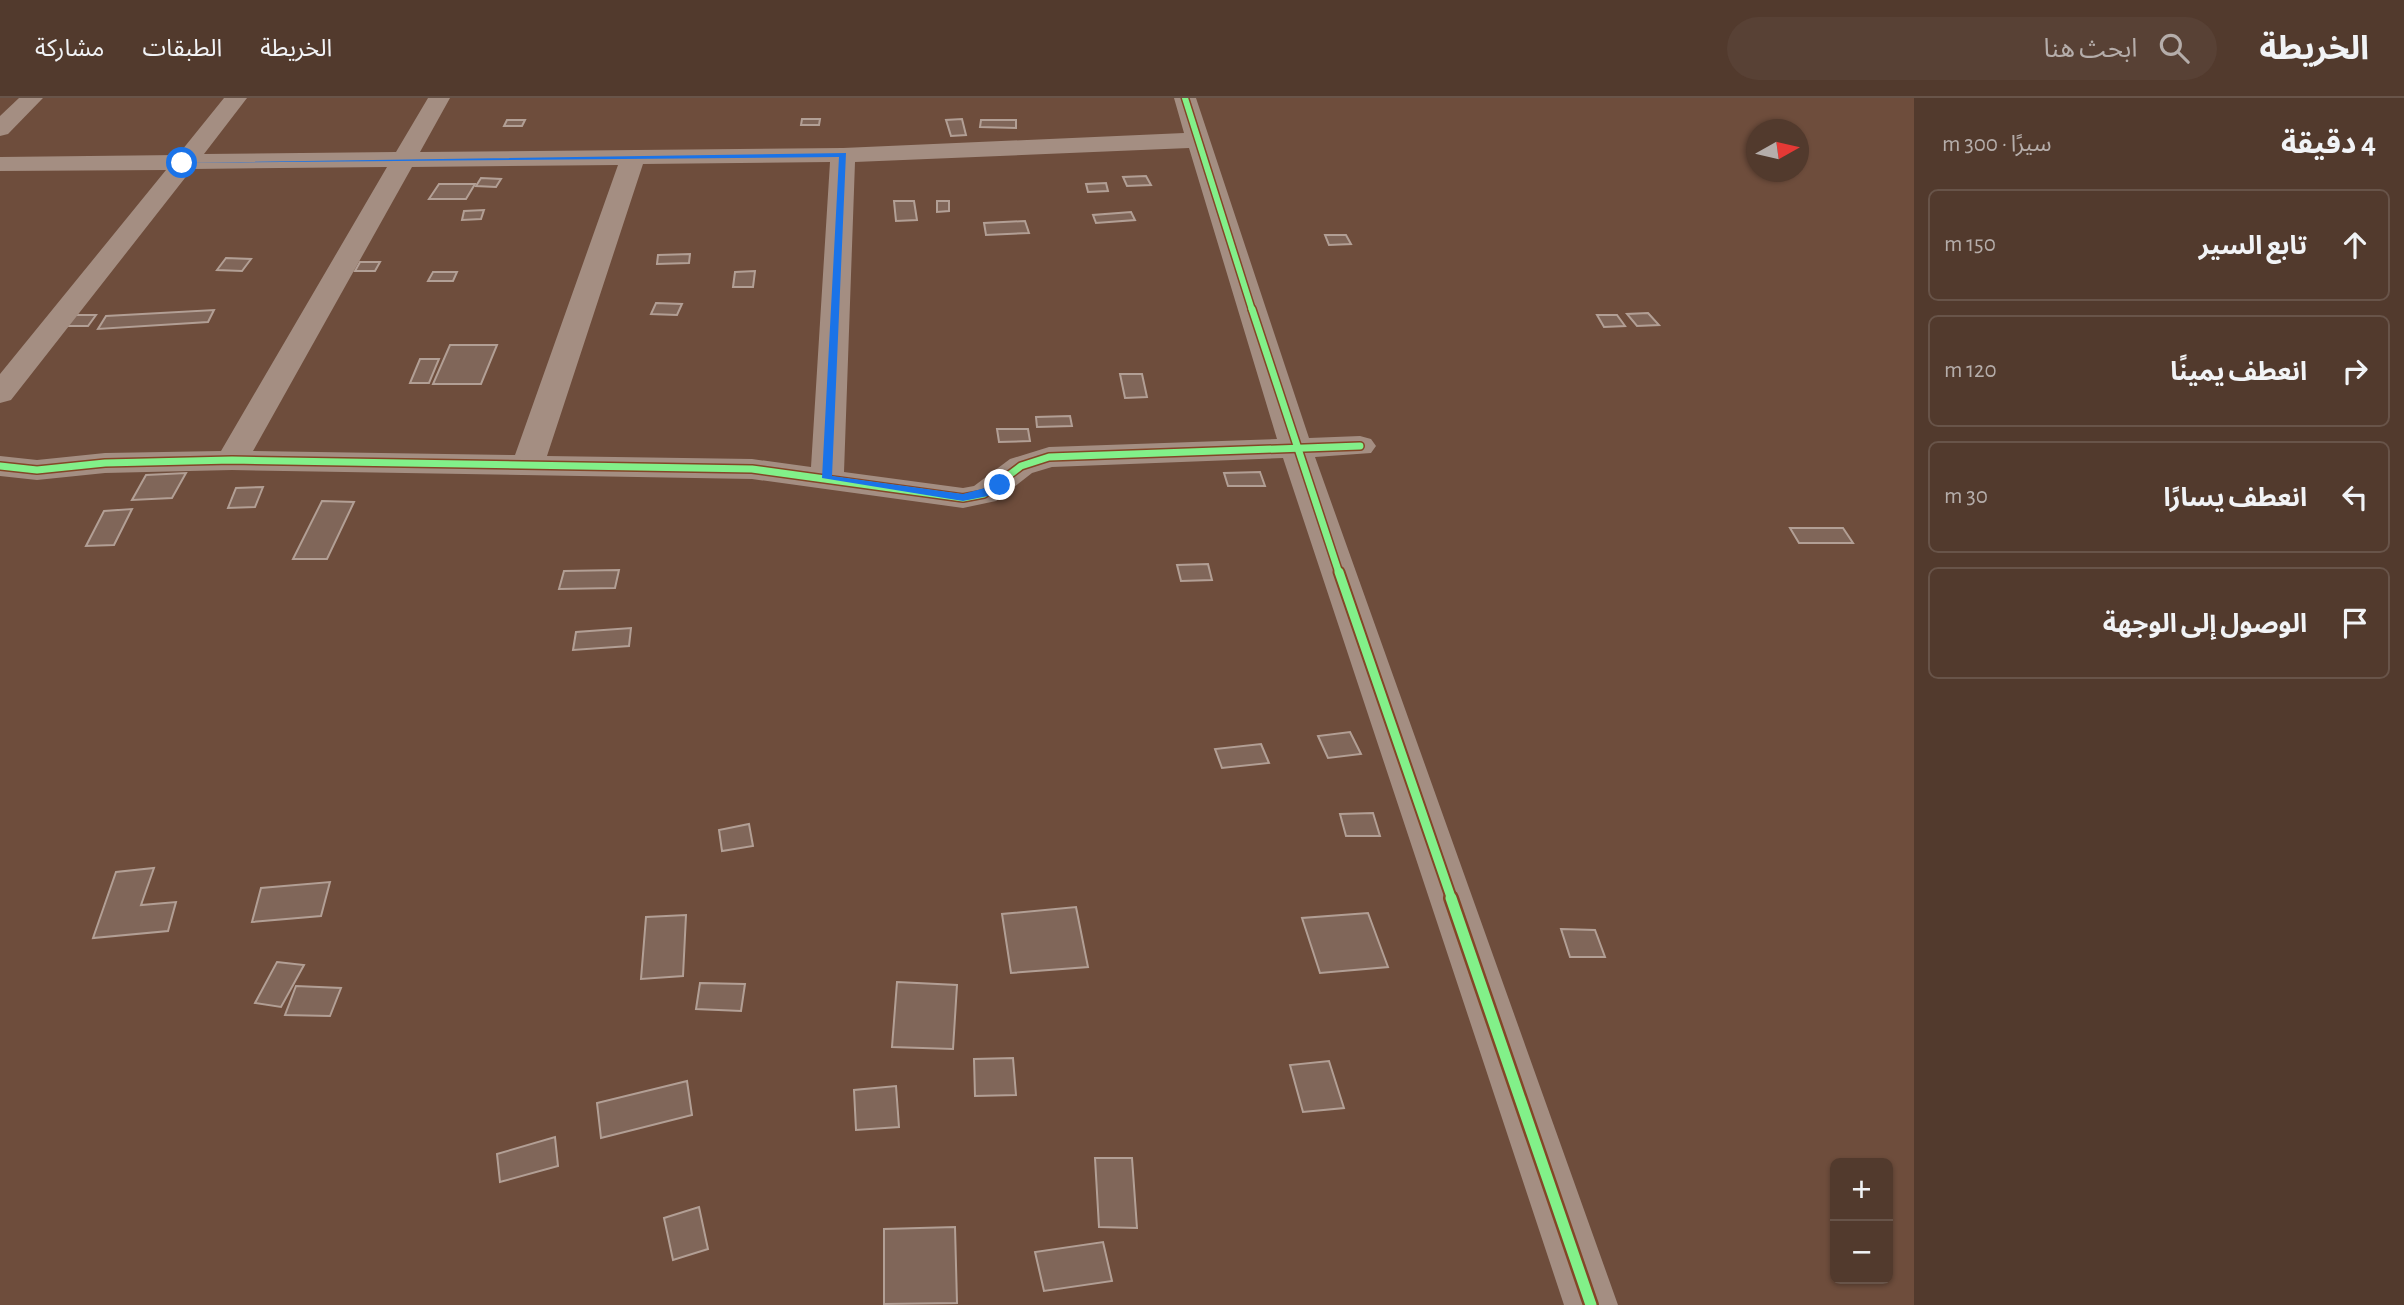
<!DOCTYPE html>
<html lang="ar">
<meta charset="utf-8">
<style>
:root{--surface:#523a2d;--page:#584135;--text:#f1f3f6;--muted:#b5adaa;--line:#685449}
body{margin:0;font-family:"Alegreya Sans","Noto Sans Arabic",sans-serif;background:var(--page);color:var(--text);direction:rtl}
.controls{position:absolute;right:21px;bottom:21px;display:grid;overflow:hidden;border-radius:10px;box-shadow:0 2px 5px #0004}
.controls button{width:63px;height:63px;display:grid;place-items:center;padding:0;border:0;border-bottom:2px solid var(--line);background:var(--surface);color:var(--text);font:35px sans-serif}
.compass{position:absolute;left:1746px;top:21px;width:63px;height:63px;border-radius:50%;background:var(--surface);box-shadow:0 2px 5px #0004;rotate:82deg}
.stop{position:absolute;width:21px;height:21px;margin:-16px;border:5px solid #1a73e8;border-radius:50%;background:#fff}
.stop.end{background:#1a73e8;border-color:#fff;box-shadow:0 2px 7px #0008}
.list{margin:0;padding:0;list-style:none}
h2{display:flex;justify-content:space-between;align-items:center;height:91px;margin:0;padding:0 28px;font-size:30px}
h2 small{font-size:23px;font-weight:400;color:var(--muted)}
.list li{display:grid;grid-template-columns:46px 1fr auto;gap:21px;align-items:center;box-sizing:border-box;height:112px;margin:0 14px 14px;padding:0 14px;border:2px solid var(--line);border-radius:10px}
.list b{display:block;font-size:26px;white-space:nowrap}
.list em{font-size:23px;font-style:normal;color:var(--muted)}
.icon{flex:none;width:38px;height:38px;fill:none;stroke:currentColor;stroke-width:2;stroke-linecap:round;stroke-linejoin:round}
.map{position:relative;flex:none;width:1914px;height:1207px;overflow:hidden;direction:ltr}
header{display:flex;align-items:center;gap:42px;box-sizing:border-box;height:98px;padding:0 35px;background:var(--surface);border-bottom:2px solid var(--line)}
header strong{font-size:33px}
nav{display:flex;gap:38px;margin-inline-start:auto;font-size:24px}
.search{width:490px;height:63px;background:var(--page);display:flex;align-items:center;gap:18px;box-sizing:border-box;padding:0 24px;border-radius:38px;color:var(--muted);font-size:26px}
main{display:flex}
aside{flex:1;background:var(--surface)}
.map>svg:first-child{display:block}
.building{fill:#806659;stroke:#b29f95;stroke-width:2}
.lines{fill:none;stroke-linecap:round;stroke-linejoin:round}
.minor{fill:#a48e82;fill-rule:evenodd}
.cycleway-far3-casing{stroke:#834627;stroke-width:9}
.cycleway-far2-casing{stroke:#834627;stroke-width:10}
.cycleway-far1-casing{stroke:#834627;stroke-width:13}
.cycleway-casing{stroke:#834627;stroke-width:16}
.cycleway-far3{stroke:#82f089;stroke-width:6}
.cycleway-far2{stroke:#82f089;stroke-width:7}
.cycleway-far1{stroke:#82f089;stroke-width:9}
.cycleway{stroke:#82f089;stroke-width:11}
.route{fill:#1a73e8}
</style>
<header>
<strong>الخريطة</strong>
<div class="search"><svg class="icon" aria-label="search" viewBox="0 0 24 24"><circle cx="10" cy="10" r="6"/><path d="M15 15l6 6"/></svg>ابحث هنا</div>
<nav><a>الخريطة</a><a>الطبقات</a><a>مشاركة</a></nav>
</header>
<main>
<aside>
<h2>4 دقيقة<small>سيرًا · 300 m</small></h2>
<ul class="list">
<li><svg class="icon" aria-label="ahead" viewBox="0 0 24 24"><path d="M12 20V5M6 11l6-6 6 6"/></svg><div><b>تابع السير</b></div><em>150 m</em></li>
<li><svg class="icon" aria-label="right" viewBox="0 0 24 24"><path d="M7 20v-9h11M14 6l5 5-5 5"/></svg><div><b>انعطف يمينًا</b></div><em>120 m</em></li>
<li><svg class="icon" aria-label="left" viewBox="0 0 24 24"><path d="M17 20v-9H6M10 6l-5 5 5 5"/></svg><div><b>انعطف يسارًا</b></div><em>30 m</em></li>
<li><svg class="icon" aria-label="arrive" viewBox="0 0 24 24"><path d="M6 21V4h12l-3 4 3 4H6"/></svg><div><b>الوصول إلى الوجهة</b></div></li>
</ul>
</aside>
<div class="map">
<svg width="1914" height="1207" viewBox="0 0 1914 1207">
<rect width="100%" height="100%" fill="#6e4d3c"/>
<!-- building -->
<g class="building">
<polygon points="802,21 820,21 819,27 801,27"/>
<polygon points="962,21 966,37 951,38 946,22"/>
<polygon points="507,22 525,22 522,28 504,28"/>
<polygon points="981,22 1016,22 1016,30 980,29"/>
<polygon points="1146,78 1151,87 1127,88 1123,79"/>
<polygon points="481,80 501,81 496,89 476,88"/>
<polygon points="1106,85 1108,93 1088,94 1086,86"/>
<polygon points="439,86 475,86 466,101 429,101"/>
<polygon points="894,103 914,103 917,122 896,123"/>
<polygon points="937,103 949,103 949,113 937,114"/>
<polygon points="484,112 481,121 462,122 464,113"/>
<polygon points="1131,114 1135,122 1096,125 1093,117"/>
<polygon points="1025,123 1029,135 986,137 984,125"/>
<polygon points="1325,137 1346,137 1351,146 1329,147"/>
<polygon points="690,156 689,165 657,166 658,157"/>
<polygon points="226,160 251,161 242,173 217,172"/>
<polygon points="360,164 380,164 375,173 355,173"/>
<polygon points="755,173 753,189 733,189 735,174"/>
<polygon points="433,174 457,174 453,183 428,183"/>
<polygon points="656,205 682,206 677,217 651,216"/>
<polygon points="214,212 208,224 98,231 106,218"/>
<polygon points="1648,215 1659,227 1637,228 1627,216"/>
<polygon points="73,217 96,217 88,228 65,228"/>
<polygon points="1597,217 1617,217 1625,228 1604,229"/>
<polygon points="450,247 497,247 481,286 433,286"/>
<polygon points="420,261 439,261 429,285 410,285"/>
<polygon points="1120,276 1142,276 1147,299 1125,300"/>
<polygon points="1070,318 1072,328 1037,329 1036,319"/>
<polygon points="997,331 1028,331 1030,343 999,344"/>
<polygon points="1260,374 1265,388 1228,388 1224,375"/>
<polygon points="186,375 172,400 132,402 146,377"/>
<polygon points="263,389 255,409 228,410 236,390"/>
<polygon points="322,403 354,404 327,461 293,461"/>
<polygon points="132,411 114,447 86,448 104,413"/>
<polygon points="1790,430 1843,430 1853,445 1799,445"/>
<polygon points="1208,466 1212,482 1181,483 1177,467"/>
<polygon points="619,472 615,490 559,491 564,473"/>
<polygon points="631,530 629,548 573,552 576,534"/>
<polygon points="1350,634 1361,656 1328,660 1318,638"/>
<polygon points="1261,646 1269,665 1222,670 1215,651"/>
<polygon points="1373,715 1380,738 1346,738 1340,716"/>
<polygon points="749,726 753,748 722,753 719,732"/>
<polygon points="154,770 141,807 176,804 168,833 93,840 116,774"/>
<polygon points="330,784 321,818 252,824 261,790"/>
<polygon points="1076,809 1088,869 1011,875 1002,816"/>
<polygon points="1368,815 1388,869 1320,875 1302,820"/>
<polygon points="686,817 683,878 641,881 646,819"/>
<polygon points="1561,831 1595,832 1605,859 1570,859"/>
<polygon points="277,864 304,867 281,909 255,905"/>
<polygon points="897,884 957,887 953,951 892,949"/>
<polygon points="700,885 745,886 741,913 696,911"/>
<polygon points="296,888 341,890 330,918 285,917"/>
<polygon points="1013,960 1016,997 975,998 974,961"/>
<polygon points="1329,963 1344,1010 1303,1014 1290,967"/>
<polygon points="687,983 692,1017 601,1040 597,1005"/>
<polygon points="896,988 899,1029 856,1032 854,992"/>
<polygon points="555,1039 558,1068 500,1084 497,1056"/>
<polygon points="1095,1060 1132,1060 1137,1130 1099,1129"/>
<polygon points="699,1109 708,1151 673,1162 664,1120"/>
<polygon points="955,1129 957,1205 884,1206 884,1131"/>
<polygon points="1103,1144 1112,1183 1044,1193 1035,1154"/>
</g>
<g class="lines">
<!-- minor -->
<g class="minor">
<polygon points="19,0 43,0 8,36 0,38 0,18"/>
<path d="M224 0H247L204 56 396 54 428 0H450L420 54 843 50 1184 35 1174 0H1196L1309 340 1360 338 1371 341 1376 348 1371 355 1315 359 1618 1207H1564L1283 360 1052 369 1032 375 996 403 963 410 752 381 232 372 105 375 37 382 0 378V358L37 362 105 355 221 353 387 69 192 71 11 302 0 305V276L166 72 0 73V59L178 57ZM1189 50 1277 341 1049 349 1010 361 974 388 963 390 844 374 855 64ZM830 64 811 369 752 361 547 358 643 66ZM618 67 515 357 253 353 412 69Z"/>
</g>
<!-- cycleway-far3 casing -->
<g class="cycleway-far3-casing">
<polyline id="cycleway-far3" points="1185,0 1252,212"/>
</g>
<!-- cycleway-far2 casing -->
<g class="cycleway-far2-casing">
<g id="cycleway-far2">
<polyline points="1252,211 1339,475"/>
<polyline points="0,368 37,372 105,365 232,362 752,371 963,400 984,396 1021,368 1049,359 1360,348"/>
</g>
</g>
<!-- cycleway-far1 casing -->
<g class="cycleway-far1-casing">
<polyline id="cycleway-far1" points="1339,474 1452,802"/>
</g>
<!-- cycleway casing -->
<g class="cycleway-casing">
<polyline id="cycleway" points="1451,800 1591,1207"/>
</g>
<!-- cycleway-far3 -->
<use href="#cycleway-far3" class="cycleway-far3"/>
<!-- cycleway-far2 -->
<use href="#cycleway-far2" class="cycleway-far2"/>
<!-- cycleway-far1 -->
<use href="#cycleway-far1" class="cycleway-far1"/>
<!-- cycleway -->
<use href="#cycleway" class="cycleway"/>
</g>
<!-- route -->
<polygon class="route" points="846,55 832,378 963,396 1003,385 1003,390 988,398 963,403 822,380 839,59 178,65"/>
</svg>
<div class="controls">
<button>+</button>
<button>−</button>
</div>
<svg class="compass" viewBox="-18 -18 36 36"><path d="M0-13l5 13h-10z" fill="#e53935"/><path d="M0 13l5-13h-10z" fill="#b5adaa"/></svg>
<div class="stop" style="left:182px;top:65px"></div>
<div class="stop end" style="left:1000px;top:387px"></div>
</div>
</main>
